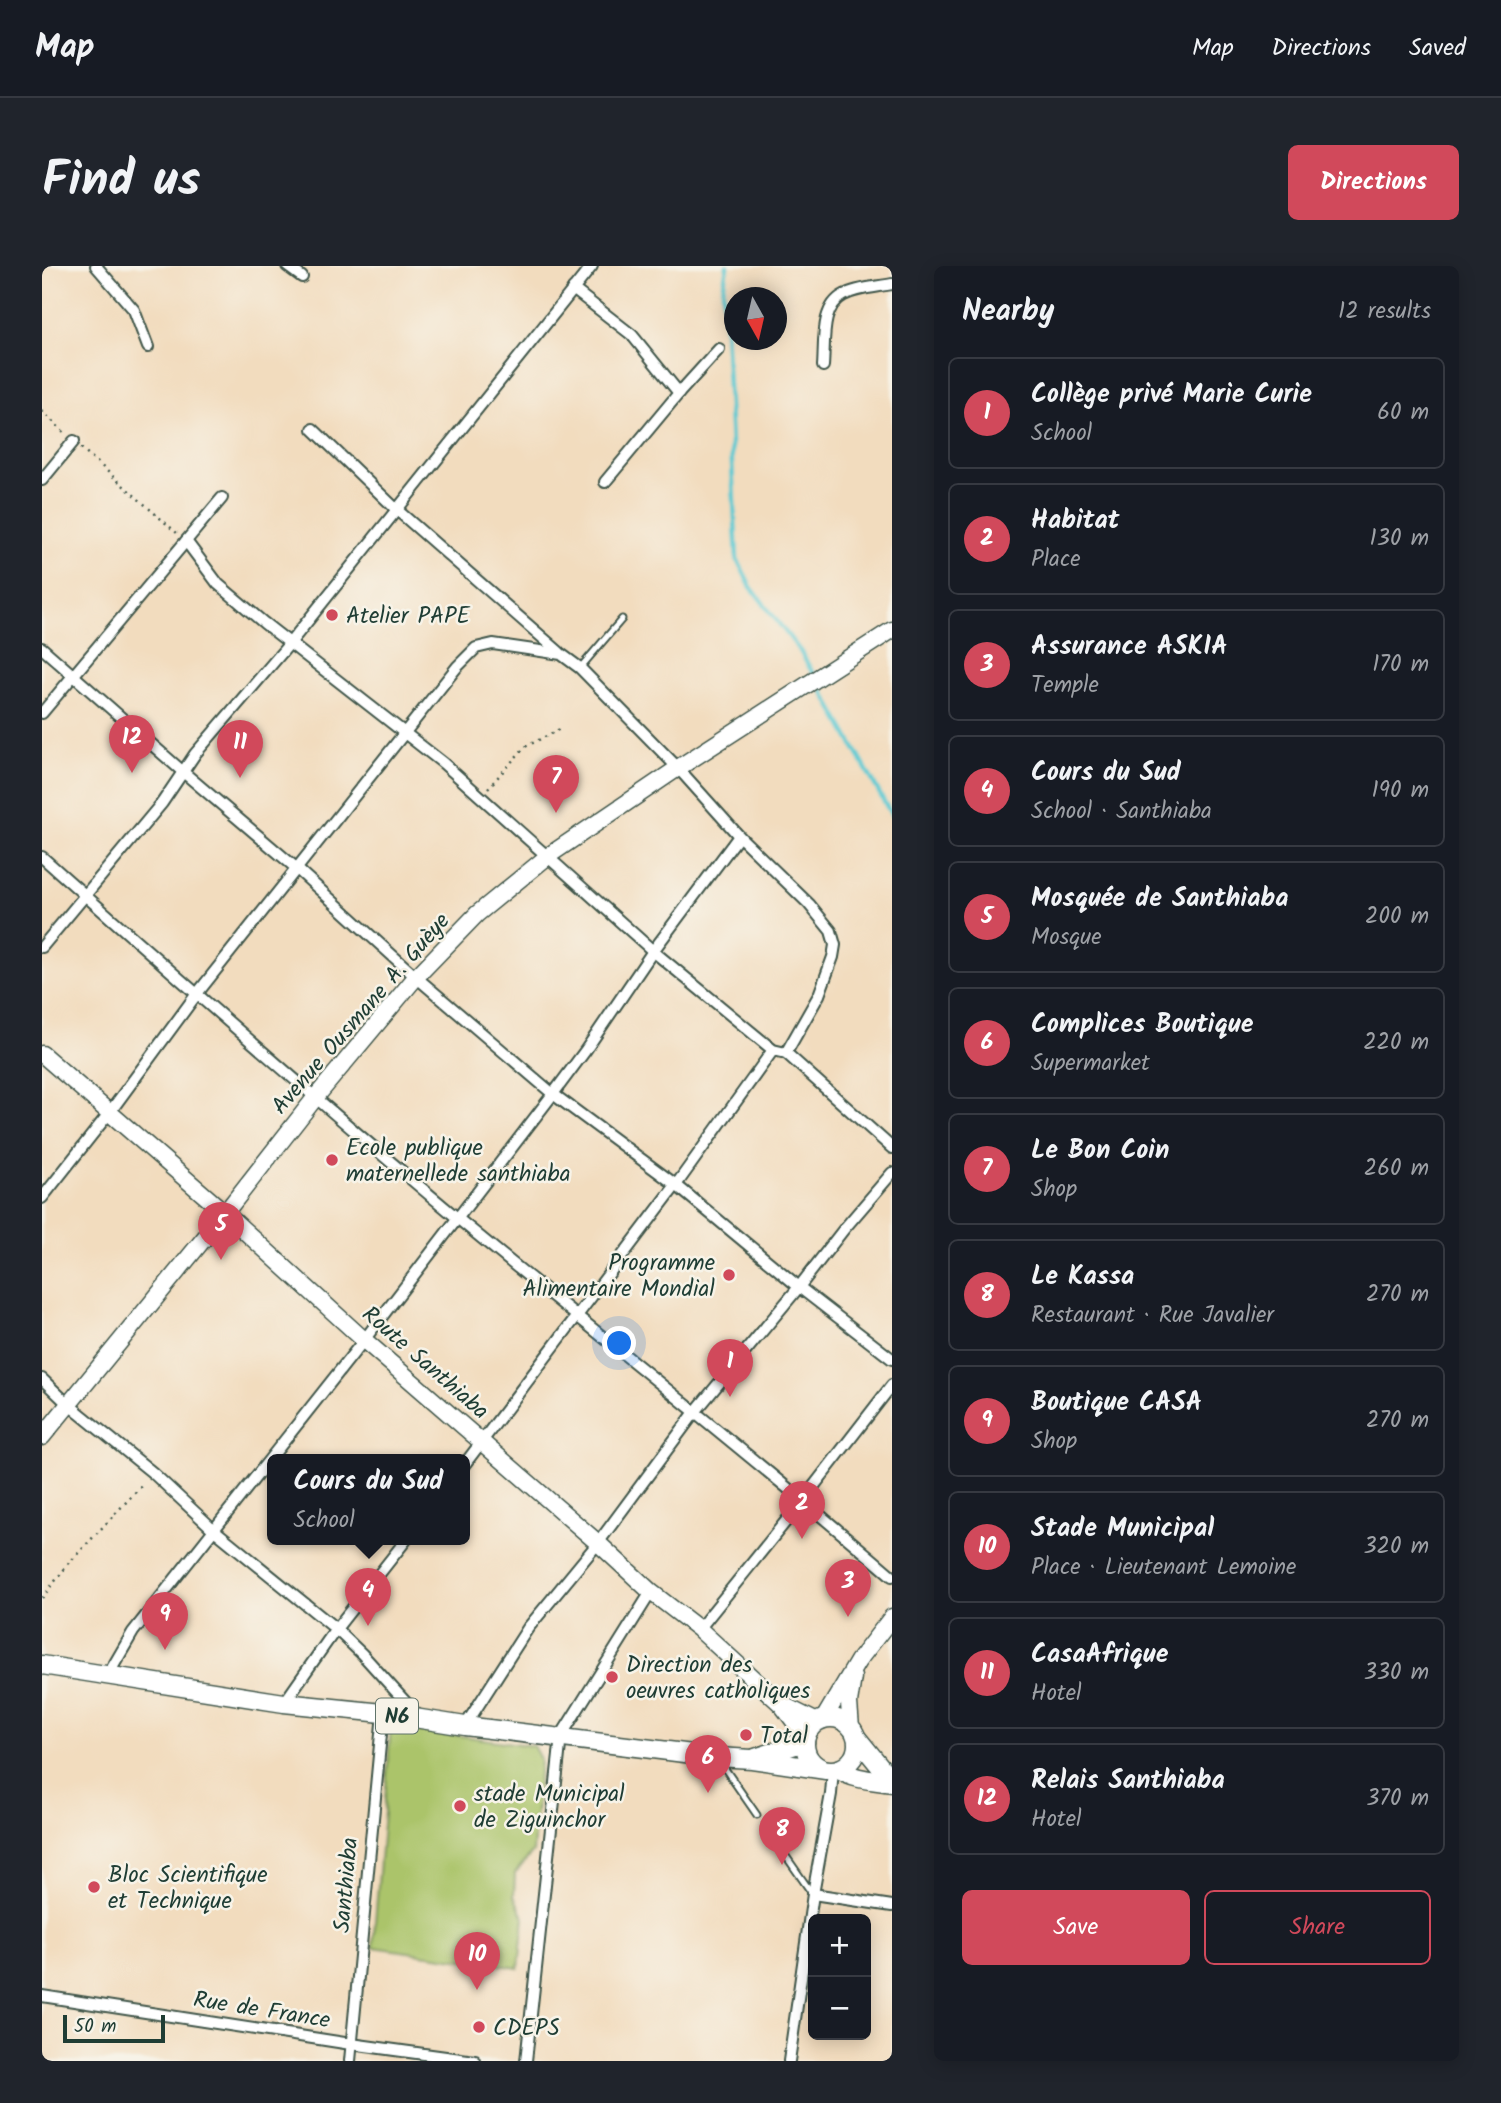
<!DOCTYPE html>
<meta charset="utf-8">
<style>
:root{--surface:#171b24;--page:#20242c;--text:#f1f3f6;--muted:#9ea1a6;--line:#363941;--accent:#d1495b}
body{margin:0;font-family:Kalam,sans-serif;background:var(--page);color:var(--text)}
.controls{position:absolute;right:21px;bottom:21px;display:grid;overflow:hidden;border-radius:10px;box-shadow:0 4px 18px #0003}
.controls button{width:63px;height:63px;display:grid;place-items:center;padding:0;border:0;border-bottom:2px solid var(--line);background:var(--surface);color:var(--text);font:35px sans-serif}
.compass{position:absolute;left:682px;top:21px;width:63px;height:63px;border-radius:50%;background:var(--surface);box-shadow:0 4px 18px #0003;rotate:172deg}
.scale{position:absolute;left:21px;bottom:18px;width:102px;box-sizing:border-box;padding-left:7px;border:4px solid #1f3d34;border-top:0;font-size:19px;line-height:24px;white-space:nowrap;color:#1f3d34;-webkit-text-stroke:5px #f7f3e8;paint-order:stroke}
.you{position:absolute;left:578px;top:1078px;width:24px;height:24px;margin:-18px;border:5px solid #fff;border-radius:50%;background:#1a73e8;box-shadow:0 0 0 10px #1a73e833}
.badge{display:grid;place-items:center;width:46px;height:46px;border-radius:50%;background:var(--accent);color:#fff;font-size:23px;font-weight:700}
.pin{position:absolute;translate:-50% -58px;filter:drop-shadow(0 2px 4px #0008)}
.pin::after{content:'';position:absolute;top:37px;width:24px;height:21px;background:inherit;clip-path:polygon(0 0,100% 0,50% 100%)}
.popup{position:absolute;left:225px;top:1188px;width:203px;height:91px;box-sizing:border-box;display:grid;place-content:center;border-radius:10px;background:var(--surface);filter:drop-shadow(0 2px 5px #0005);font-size:23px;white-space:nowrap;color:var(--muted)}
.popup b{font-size:26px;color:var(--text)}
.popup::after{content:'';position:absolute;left:50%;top:100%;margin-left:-14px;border:14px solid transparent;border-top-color:var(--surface)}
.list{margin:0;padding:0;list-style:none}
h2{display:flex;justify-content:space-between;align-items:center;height:91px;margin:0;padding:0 28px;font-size:30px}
h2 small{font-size:23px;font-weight:400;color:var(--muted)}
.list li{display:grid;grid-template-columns:46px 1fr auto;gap:21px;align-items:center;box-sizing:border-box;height:112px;margin:0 14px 14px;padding:0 14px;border:2px solid var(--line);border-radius:10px}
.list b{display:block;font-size:26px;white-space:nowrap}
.list p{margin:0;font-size:23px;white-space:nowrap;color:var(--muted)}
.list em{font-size:23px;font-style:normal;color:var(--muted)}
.actions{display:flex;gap:14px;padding:21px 28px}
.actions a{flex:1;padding:16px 0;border:2px solid var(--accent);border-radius:10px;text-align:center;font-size:24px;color:var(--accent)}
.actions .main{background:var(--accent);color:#fff}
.map{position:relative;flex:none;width:850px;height:1795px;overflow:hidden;border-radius:10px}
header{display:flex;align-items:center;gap:42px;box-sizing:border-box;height:98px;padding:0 35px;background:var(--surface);border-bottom:2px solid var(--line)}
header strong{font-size:33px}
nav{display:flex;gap:38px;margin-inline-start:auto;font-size:24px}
.intro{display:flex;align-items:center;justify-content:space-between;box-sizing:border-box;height:168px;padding:0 42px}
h1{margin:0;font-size:49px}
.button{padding:18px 32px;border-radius:10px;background:var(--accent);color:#fff;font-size:24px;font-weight:700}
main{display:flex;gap:42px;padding:0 42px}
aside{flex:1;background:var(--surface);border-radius:10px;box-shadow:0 4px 18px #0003}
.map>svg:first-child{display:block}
.green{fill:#abc46a;stroke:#65804f;stroke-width:2}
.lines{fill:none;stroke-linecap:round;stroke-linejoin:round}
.stream{stroke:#5cc9d2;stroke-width:4.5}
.lane-casing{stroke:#3f5549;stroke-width:9}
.street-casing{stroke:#3f5549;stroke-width:14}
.secondary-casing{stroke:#3f5549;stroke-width:19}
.primary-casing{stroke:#3f5549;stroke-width:21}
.path{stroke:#3f5549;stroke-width:2.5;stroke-dasharray:2 5;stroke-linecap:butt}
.lane{stroke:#fff;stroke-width:5}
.street{stroke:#fff;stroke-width:10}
.secondary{stroke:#fff;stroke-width:16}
.primary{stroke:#fff;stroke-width:18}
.poi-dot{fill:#d1495b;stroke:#f7f3e8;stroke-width:2.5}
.labels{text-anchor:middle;stroke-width:5;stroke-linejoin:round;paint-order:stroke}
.shield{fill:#f7f3e8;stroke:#60746a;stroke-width:2}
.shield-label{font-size:21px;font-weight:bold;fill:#1f3d34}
.poi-label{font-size:23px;fill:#1f3d34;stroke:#f7f3e8;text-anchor:start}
.street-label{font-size:23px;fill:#1f3d34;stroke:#f7f3e8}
</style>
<header>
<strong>Map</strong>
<nav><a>Map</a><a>Directions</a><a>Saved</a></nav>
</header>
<div class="intro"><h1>Find us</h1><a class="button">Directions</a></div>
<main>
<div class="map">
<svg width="850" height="1795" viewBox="0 0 850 1795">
<rect width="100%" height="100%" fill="#f7f3e8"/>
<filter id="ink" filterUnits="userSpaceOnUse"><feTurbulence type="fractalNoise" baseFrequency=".0143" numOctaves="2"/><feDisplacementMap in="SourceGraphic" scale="14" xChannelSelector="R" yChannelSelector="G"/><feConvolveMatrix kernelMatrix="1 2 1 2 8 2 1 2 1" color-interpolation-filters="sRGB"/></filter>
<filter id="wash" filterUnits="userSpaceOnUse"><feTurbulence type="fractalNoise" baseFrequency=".00686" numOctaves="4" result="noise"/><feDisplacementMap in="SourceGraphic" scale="28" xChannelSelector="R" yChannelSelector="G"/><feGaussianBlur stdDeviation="1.57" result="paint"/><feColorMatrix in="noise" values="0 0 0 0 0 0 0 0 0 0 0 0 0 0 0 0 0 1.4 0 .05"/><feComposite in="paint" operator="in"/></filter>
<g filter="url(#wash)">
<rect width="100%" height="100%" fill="#f2dcbe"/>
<!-- green -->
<polygon class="green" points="349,1460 491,1480 498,1493 491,1586 473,1607 472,1630 482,1651 477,1702 331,1681"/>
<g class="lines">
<!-- stream -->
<g class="stream">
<polyline points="685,0 681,24 695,293 709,321 758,385 772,409"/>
<polyline points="776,416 850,550"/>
</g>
</g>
</g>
<g filter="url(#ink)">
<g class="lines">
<!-- lane casing -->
<g class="lane-casing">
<g id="lane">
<polyline points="538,402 580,353"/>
<polyline points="679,1497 715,1549"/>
<polyline points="725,1563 769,1626"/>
</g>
</g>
<!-- street casing -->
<g class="street-casing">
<g id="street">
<polyline points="54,0 92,44 106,81"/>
<polyline points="245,0 260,11"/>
<polyline points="531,23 590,69 637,127"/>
<path d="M781 100C783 77 778 41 802 29 815 22 835 21 850 18"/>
<polyline points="271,163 355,244 517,386"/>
<polyline points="0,214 32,175"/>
<polyline points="563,216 637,127 677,83"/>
<polyline points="144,275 176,318 222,357 401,497 611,685 731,784 744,787 850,882"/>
<polyline points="0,382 140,505 254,602 374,711 511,828 634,919 757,1021 850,1093"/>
<polyline points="0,447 180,232"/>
<path d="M0 591C137 713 274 834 414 951 559 1071 707 1187 850 1310"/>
<polyline points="0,681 120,537 153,488 248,377 550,0"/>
<polyline points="0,932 68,846 154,729 415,401 434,382 451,378 519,388 538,402 636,502 697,570 767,638 789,665 793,679 791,691 777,729 744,787"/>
<polyline points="0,1113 26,1138 111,1207 171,1263 294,1363 320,1388 378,1452"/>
<polyline points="422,1199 634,919 731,784"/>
<polyline points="657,1363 761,1234 850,1119"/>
<polyline points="66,1409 91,1366 322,1074 511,828 543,785 611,685 697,570"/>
<polyline points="242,1437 294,1363 364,1274"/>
<polyline points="423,1460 486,1362 556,1277 653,1146 757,1021 802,963 850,907"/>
<polyline points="771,1628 850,1640"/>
<polyline points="0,1730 309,1778 433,1795"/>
<polyline points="308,1795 341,1447"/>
<polyline points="484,1795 519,1470 609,1326"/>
<polyline points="747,1795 771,1628 789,1528 791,1504"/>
</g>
</g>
<!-- secondary casing -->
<g class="secondary-casing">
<g id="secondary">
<polyline points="0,788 183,947 322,1074 556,1277 609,1326 657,1363 739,1438 764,1471"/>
<polyline points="0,1171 183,947 273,832 374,711 435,648 506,590 636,502 850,364"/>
<polyline points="743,1440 775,1456"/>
<polyline points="781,1454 816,1395 850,1351"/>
<polyline points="809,1462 807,1437 811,1411"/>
</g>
</g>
<!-- primary casing -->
<g class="primary-casing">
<g id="primary">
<polyline points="0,1399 242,1437 341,1447 423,1460 675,1491 710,1493 784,1504"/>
<circle cx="789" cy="1478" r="26"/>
<polyline points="815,1472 850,1515"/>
<polyline points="713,1492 763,1476"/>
<path d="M796 1503C812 1514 832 1514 850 1517"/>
</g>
</g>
<!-- path -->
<g class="path">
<polyline points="0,145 24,168"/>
<polyline points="39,182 136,268"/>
<polyline points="446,522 483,481 518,463"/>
<polyline points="0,1332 28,1296 102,1217"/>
</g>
<!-- lane -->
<use href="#lane" class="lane"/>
<!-- street -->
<use href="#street" class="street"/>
<!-- secondary -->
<use href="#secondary" class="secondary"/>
<!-- primary -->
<use href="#primary" class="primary"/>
</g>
</g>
<!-- markers -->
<g class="poi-dot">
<circle cx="290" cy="349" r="7"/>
<circle cx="290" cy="894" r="7"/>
<circle cx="687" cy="1009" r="7"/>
<circle cx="570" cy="1411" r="7"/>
<circle cx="704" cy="1469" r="7"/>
<circle cx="418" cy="1540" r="7"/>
<circle cx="52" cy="1621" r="7"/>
<circle cx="437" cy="1761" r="7"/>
</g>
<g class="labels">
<!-- shield labels -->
<rect class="shield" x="334" y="1432.5" width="42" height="35" rx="5"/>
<g class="shield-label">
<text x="355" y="1457">N6</text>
</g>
<!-- poi labels -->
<g class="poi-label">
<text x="304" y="357">Atelier PAPE</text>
<text x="304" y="889">Ecole publique<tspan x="304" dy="26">maternellede santhiaba</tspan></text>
<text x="673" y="1004" text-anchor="end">Programme<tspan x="673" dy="26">Alimentaire Mondial</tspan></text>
<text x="584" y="1406">Direction des<tspan x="584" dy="26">oeuvres catholiques</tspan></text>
<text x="718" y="1477">Total</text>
<text x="432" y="1535">stade Municipal<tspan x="432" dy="26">de Ziguinchor</tspan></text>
<text x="66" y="1616">Bloc Scientifique<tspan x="66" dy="26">et Technique</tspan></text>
<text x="451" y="1769">CDEPS</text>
</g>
<!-- street labels -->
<g class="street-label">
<text transform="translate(318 747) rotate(-49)" y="8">Avenue Ousmane A. Guèye</text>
<text transform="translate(384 1096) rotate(41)" y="8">Route Santhiaba</text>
<text transform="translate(303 1619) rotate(-85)" y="8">Santhiaba</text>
<text transform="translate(220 1743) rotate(9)" y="8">Rue de France</text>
</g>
</g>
</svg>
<div class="controls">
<button>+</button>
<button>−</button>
</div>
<svg class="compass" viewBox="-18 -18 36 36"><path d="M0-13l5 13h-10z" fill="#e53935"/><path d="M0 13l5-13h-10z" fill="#9ea1a6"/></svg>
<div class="scale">50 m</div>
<div class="you"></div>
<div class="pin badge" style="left:688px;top:1131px">1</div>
<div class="pin badge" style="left:760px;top:1273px">2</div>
<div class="pin badge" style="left:806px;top:1351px">3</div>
<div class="pin badge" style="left:326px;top:1360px">4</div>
<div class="popup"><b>Cours du Sud</b>School</div>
<div class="pin badge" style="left:179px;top:994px">5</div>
<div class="pin badge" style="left:666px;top:1527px">6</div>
<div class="pin badge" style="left:514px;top:547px">7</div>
<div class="pin badge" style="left:740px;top:1599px">8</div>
<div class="pin badge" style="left:123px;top:1384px">9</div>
<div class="pin badge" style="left:435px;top:1724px">10</div>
<div class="pin badge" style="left:198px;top:512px">11</div>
<div class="pin badge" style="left:90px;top:507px">12</div>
</div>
<aside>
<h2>Nearby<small>12 results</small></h2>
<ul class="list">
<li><span class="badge">1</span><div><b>Collège privé Marie Curie</b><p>School</p></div><em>60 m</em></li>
<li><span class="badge">2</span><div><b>Habitat</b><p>Place</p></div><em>130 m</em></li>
<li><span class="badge">3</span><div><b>Assurance ASKIA</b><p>Temple</p></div><em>170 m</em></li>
<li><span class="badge">4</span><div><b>Cours du Sud</b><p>School · Santhiaba</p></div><em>190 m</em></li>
<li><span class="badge">5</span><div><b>Mosquée de Santhiaba</b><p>Mosque</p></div><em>200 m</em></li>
<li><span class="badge">6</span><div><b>Complices Boutique</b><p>Supermarket</p></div><em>220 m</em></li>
<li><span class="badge">7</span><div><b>Le Bon Coin</b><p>Shop</p></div><em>260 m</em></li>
<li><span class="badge">8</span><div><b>Le Kassa</b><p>Restaurant · Rue Javalier</p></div><em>270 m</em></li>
<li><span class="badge">9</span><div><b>Boutique CASA</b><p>Shop</p></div><em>270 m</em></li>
<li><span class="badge">10</span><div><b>Stade Municipal</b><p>Place · Lieutenant Lemoine</p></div><em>320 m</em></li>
<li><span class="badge">11</span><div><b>CasaAfrique</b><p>Hotel</p></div><em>330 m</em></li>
<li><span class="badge">12</span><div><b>Relais Santhiaba</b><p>Hotel</p></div><em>370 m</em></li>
</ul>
<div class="actions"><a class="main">Save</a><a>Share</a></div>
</aside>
</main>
